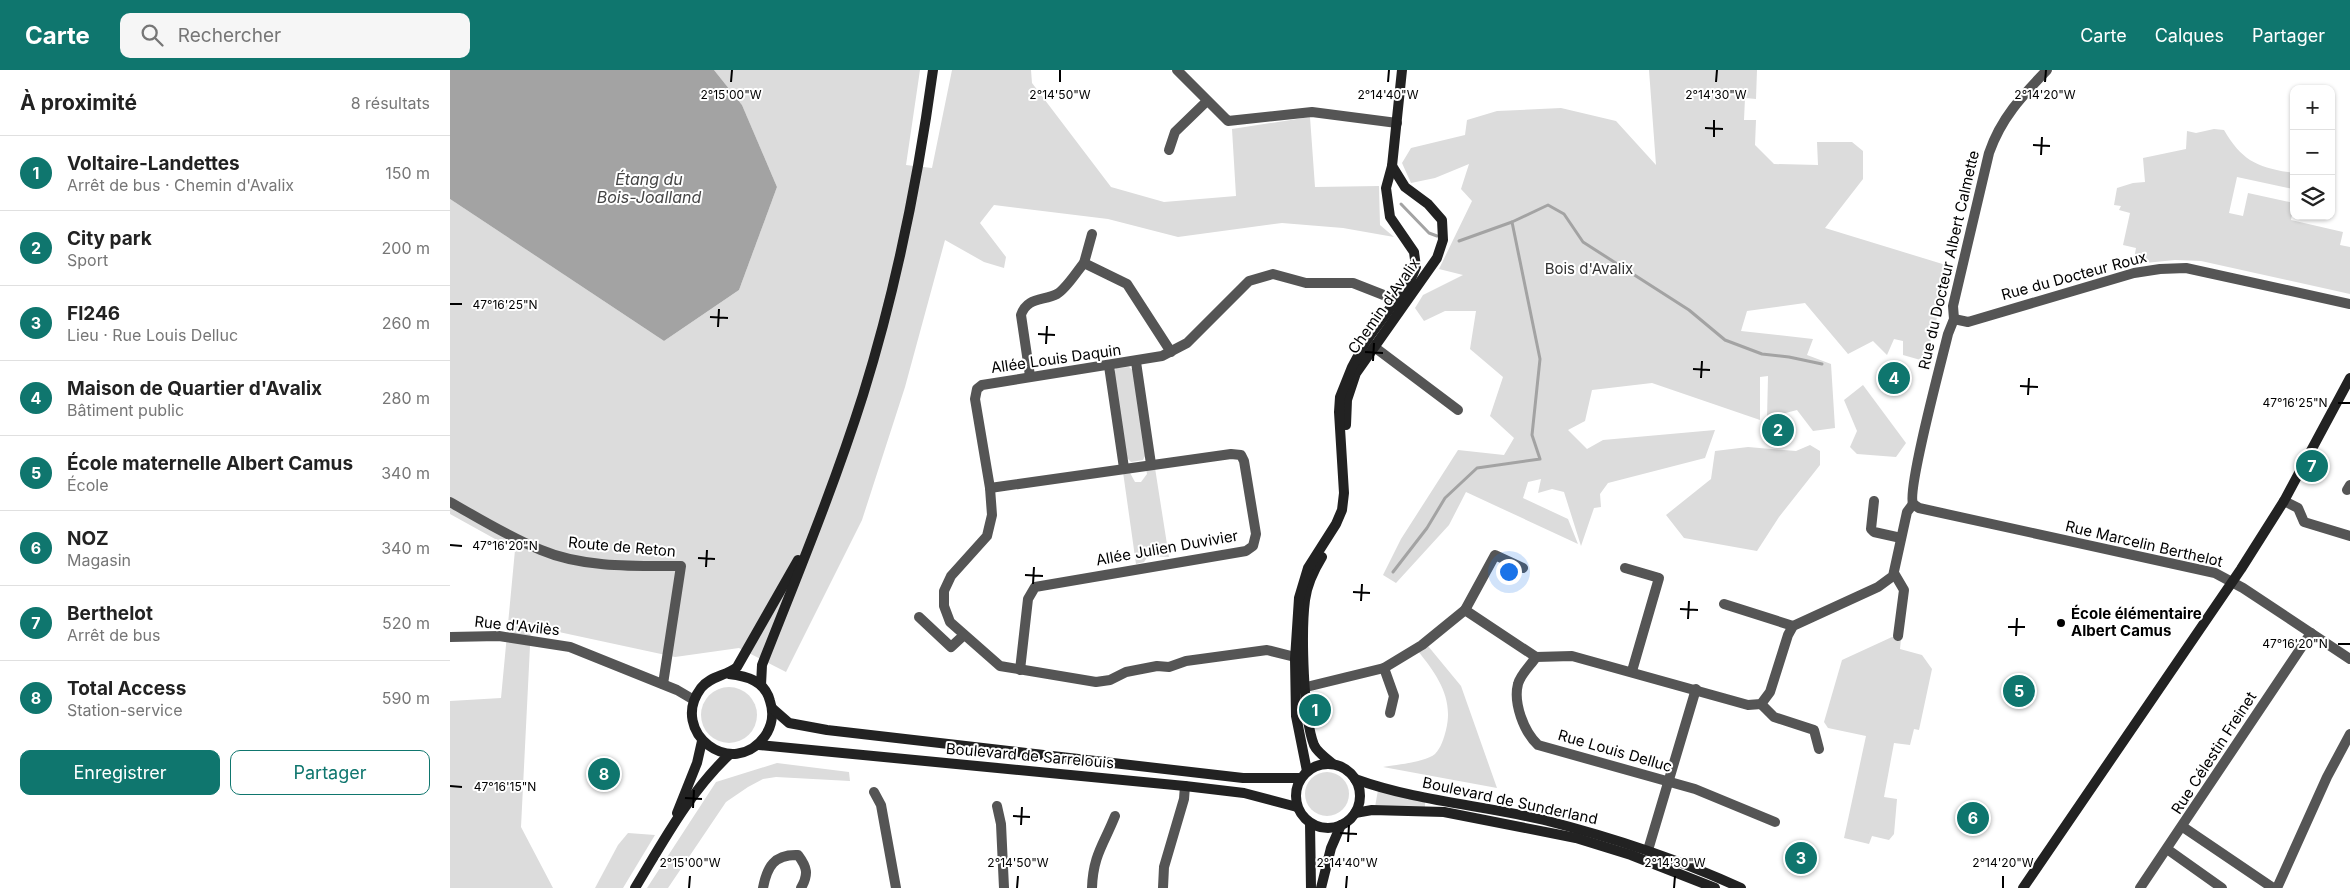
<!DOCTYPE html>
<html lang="fr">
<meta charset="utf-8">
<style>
:root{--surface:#fff;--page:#f6f6f6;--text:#222;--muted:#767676;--line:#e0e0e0;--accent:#0f766e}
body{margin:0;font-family:Inter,sans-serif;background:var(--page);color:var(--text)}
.controls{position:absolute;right:15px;top:15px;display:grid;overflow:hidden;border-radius:10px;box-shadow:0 1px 4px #0004}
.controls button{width:45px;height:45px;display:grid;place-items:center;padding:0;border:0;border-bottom:1px solid var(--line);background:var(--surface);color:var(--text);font:25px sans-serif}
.you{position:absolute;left:1058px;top:501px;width:18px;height:18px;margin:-12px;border:4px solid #fff;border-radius:50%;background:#1a73e8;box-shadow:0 0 0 8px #1a73e833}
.badge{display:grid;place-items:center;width:32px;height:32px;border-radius:50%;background:var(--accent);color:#fff;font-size:16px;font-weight:700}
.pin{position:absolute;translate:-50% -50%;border:2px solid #fff;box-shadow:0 1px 5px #0006}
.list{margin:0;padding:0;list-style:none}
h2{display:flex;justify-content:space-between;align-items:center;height:65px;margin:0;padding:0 20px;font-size:21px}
h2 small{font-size:16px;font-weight:400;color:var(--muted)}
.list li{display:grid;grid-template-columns:32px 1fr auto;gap:15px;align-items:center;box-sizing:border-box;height:75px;padding:0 20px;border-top:1px solid var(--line)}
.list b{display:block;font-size:19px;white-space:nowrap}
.list p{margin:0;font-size:16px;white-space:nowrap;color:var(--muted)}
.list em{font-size:16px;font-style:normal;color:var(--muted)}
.actions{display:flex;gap:10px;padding:15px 20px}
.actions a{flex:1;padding:11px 0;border:1px solid var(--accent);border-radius:10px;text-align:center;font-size:18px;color:var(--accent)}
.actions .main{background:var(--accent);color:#fff}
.icon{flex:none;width:28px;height:28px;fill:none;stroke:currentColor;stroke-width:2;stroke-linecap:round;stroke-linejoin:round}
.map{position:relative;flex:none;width:1900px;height:818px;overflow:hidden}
header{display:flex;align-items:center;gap:30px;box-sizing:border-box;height:70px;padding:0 25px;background:var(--accent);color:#fff}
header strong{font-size:24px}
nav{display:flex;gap:28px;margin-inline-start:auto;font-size:18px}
.search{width:350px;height:45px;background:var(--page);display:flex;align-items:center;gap:12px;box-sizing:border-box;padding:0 18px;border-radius:10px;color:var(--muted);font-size:19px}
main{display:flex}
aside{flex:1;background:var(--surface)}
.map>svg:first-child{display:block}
.green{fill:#dcdcdc}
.water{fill:#a3a3a3}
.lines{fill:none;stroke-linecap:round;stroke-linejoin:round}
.stream{stroke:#a3a3a3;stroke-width:3}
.street{stroke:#555;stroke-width:10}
.secondary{stroke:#222;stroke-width:10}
.ticks{fill:none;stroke:#000;stroke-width:2}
.poi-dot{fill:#000;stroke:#fff;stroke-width:2}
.labels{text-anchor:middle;stroke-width:4;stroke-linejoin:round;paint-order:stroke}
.street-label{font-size:15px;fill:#000;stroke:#fff}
.park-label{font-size:15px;fill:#333;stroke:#fff}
.poi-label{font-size:15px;font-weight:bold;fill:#000;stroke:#fff;text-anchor:start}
.water-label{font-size:16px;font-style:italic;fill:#444;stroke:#fff}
.ticks-label{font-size:12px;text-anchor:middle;fill:#000;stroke:#fff;stroke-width:4;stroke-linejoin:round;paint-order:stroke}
</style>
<header>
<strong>Carte</strong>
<div class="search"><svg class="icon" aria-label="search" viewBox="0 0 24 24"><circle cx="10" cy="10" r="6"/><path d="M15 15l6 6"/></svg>Rechercher</div>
<nav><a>Carte</a><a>Calques</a><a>Partager</a></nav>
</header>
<main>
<aside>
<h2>À proximité<small>8 résultats</small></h2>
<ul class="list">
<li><span class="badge">1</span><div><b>Voltaire-Landettes</b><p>Arrêt de bus · Chemin d'Avalix</p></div><em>150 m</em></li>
<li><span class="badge">2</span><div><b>City park</b><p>Sport</p></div><em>200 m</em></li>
<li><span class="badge">3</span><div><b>Fl246</b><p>Lieu · Rue Louis Delluc</p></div><em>260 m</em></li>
<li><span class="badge">4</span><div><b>Maison de Quartier d'Avalix</b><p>Bâtiment public</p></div><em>280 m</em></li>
<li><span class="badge">5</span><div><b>École maternelle Albert Camus</b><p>École</p></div><em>340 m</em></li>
<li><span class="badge">6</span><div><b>NOZ</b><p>Magasin</p></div><em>340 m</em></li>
<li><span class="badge">7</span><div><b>Berthelot</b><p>Arrêt de bus</p></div><em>520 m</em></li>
<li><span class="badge">8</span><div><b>Total Access</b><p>Station-service</p></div><em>590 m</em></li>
</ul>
<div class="actions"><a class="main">Enregistrer</a><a>Partager</a></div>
</aside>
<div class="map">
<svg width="1900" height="818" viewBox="0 0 1900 818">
<rect width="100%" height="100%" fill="#fff"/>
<!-- green -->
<g class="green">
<polygon points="264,0 470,0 456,95 482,98 502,0 581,0 582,13 661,117 714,132 786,126 782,59 860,47 865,117 929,116 930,155 944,167 893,158 832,153 728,167 658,149 544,135 530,153 556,187 554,198 534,192 495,170 455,317 412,450 336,602 289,578 225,587 81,556 71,757 103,818 0,818 0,631 51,628 65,480 0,444 0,129 214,271 289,220 327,117 292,35"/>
<polygon points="1199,0 1307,0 1306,29 1295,28 1294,50 1306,50 1305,75 1324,94 1368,95 1367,72 1402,72 1413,81 1413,109 1375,158 1499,196 1484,260 1474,291 1453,285 1453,271 1444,269 1437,285 1423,271 1398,284 1355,233 1297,241 1291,261 1363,269 1357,285 1381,294 1385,358 1363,361 1347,340 1317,348 1318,306 1310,307 1310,350 1202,313 1142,320 1135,351 1118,360 1137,379 1153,370 1265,360 1255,388 1158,413 1150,424 1151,437 1144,438 1131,476 1114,422 1102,419 1088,423 1091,409 1078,412 1073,428 1118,449 1128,474 1016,422 999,455 946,513 933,505 951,469 1008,380 1054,385 1064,368 1040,346 1053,307 1020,279 1026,241 995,241 974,251 965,238 973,225 1013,205 989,199 1022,131 1011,119 1019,94 985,108 961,113 952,93 961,78 1015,65 1017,50 1047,41 1111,38 1166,51 1206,95"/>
<path d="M1764 59 1774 60C1792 91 1808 98 1844 103L1843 119 1787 107 1779 143 1793 146 1798 123 1844 133 1841 150 1893 162 1890 175 1900 177V224L1751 191 1725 190 1695 193V190L1684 189 1686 178 1673 175 1680 143 1669 140 1671 136 1664 135 1667 118 1683 113 1695 112 1693 88 1736 79 1737 61 1746 63Z"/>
<polygon points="679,297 684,301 696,384 693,390 681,392 677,388 664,302 666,298"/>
<polygon points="1413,315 1456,373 1446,387 1407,384 1400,377 1407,361 1394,330"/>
<polygon points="1313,352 1344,353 1343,370 1312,368"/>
<polygon points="1360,375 1370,381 1370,395 1329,447 1307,481 1234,468 1216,445 1261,409 1265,381 1298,377 1346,381"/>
<polygon points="705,398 719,487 698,486 694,492 686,494 673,402 679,401 685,412 691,412 697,404 696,399"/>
<polygon points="1442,567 1451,569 1450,579 1472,585 1482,599 1469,660 1464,659 1460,675 1444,673 1434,727 1447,729 1444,764 1439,770 1422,766 1419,774 1394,768 1416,666 1378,658 1374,652 1392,590"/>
<path d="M978 576 1011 616 1047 718 933 697C945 695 976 692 985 684 991 678 994 668 996 660 1004 628 987 605 968 581Z"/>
<circle cx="279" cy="645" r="28"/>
<polygon points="327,693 399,702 400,711 326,707 313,709 298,717 276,732 218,818 197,818 266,712"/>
<circle cx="877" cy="724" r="22"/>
<polygon points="928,720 975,731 975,738 925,737"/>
<polygon points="178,763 205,765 173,818 145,818 168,775"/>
</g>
<!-- water -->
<polygon class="water" points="0,0 264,0 292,35 327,117 289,220 214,271 0,129"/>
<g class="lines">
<!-- stream -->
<g class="stream">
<polyline points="951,134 979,163 987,166"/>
<polyline points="1009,171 1062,152"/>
<polyline points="943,502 977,458 995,428 1027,398 1090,389 1082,365 1090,289 1062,152 1098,135 1114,144 1133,172 1239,240 1275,270 1312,284 1339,287 1372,294"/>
</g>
<!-- street -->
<g class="street">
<polyline points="727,0 778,51 862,42 947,53"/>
<polyline points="719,80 725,62 757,31"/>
<polyline points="634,193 642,164"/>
<polyline points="1504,249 1518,252 1684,203 1710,199 1736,198 1900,234"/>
<polyline points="919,273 1008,340"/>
<polyline points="686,292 701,394"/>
<polyline points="659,296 674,398"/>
<path d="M580 306 571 245C577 227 593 231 607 224 617 218 627 201 634 193L677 214 721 282"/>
<polyline points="540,418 781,384 791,385 794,391 806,464 803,476 796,481 585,517 578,529 570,600"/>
<polyline points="1897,420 1900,415"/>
<polyline points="1424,431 1421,459 1424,462 1451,468"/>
<polyline points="1834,431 1848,438 1854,452 1900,466"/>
<path d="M0 432C30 449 59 467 91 480 133 498 186 496 231 496L213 614"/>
<polyline points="1463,434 1469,438 1765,503 1793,518 1900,589"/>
<path d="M1463 434C1457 419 1492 289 1498 264L1504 249 1503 236 1539 83C1551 48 1572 26 1597 0"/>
<polyline points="1175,498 1209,508 1182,601"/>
<polyline points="1444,503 1454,520 1448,566"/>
<polyline points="1274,534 1343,556"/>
<polyline points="1015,540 1045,485 1073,498"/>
<polyline points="469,547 501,577 514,565"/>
<polyline points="0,567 49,566 120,577 227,620 244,630"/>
<path d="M1086 587C1081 595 1070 605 1068 614 1063 633 1074 662 1088 675L1245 719 1325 752"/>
<polyline points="853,589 817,580 736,591 719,597 707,596 676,602 660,610 646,612 550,596 500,552 494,536 494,521 501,506 537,466 542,445 540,418 525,329 527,319 532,315 712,286 737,273 799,211 823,204 856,213 903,213 954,233"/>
<polyline points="934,598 944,626 940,643"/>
<polyline points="848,619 934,598 972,575 1015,540 1086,587 1122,586 1298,635 1311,634 1320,622 1338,565 1343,556 1428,517 1443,506 1457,442 1463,434"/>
<polyline points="1311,634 1324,647 1364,660 1369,679"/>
<polyline points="424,722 431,735 446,818"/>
<polyline points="547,736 551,754 554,818"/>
<polyline points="1733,757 1823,818"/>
<polyline points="1717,779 1772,818"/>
<polyline points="1198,780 1246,619"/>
<path d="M313 818C317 797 324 784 348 785 357 797 359 804 351 818"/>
<path d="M642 818C643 785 654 774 665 746"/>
<polyline points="713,818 714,797 734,729 735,716"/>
<polyline points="1690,818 1861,563"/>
<polyline points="1827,818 1877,707 1900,664"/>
</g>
<!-- secondary -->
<g class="secondary">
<polyline points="896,355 897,330 906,303 987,188 993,170 992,150 978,134 955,117 942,96"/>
<path d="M872 487C864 500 857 515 855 530 851 561 853 647 864 675 867 682 877 689 883 694"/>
<path d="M279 604C297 606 315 611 320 631 324 643 322 656 315 666 283 711 218 662 251 618 260 606 276 606 287 597L348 490"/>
<path d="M311 615 312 595C347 506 384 417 413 325 446 219 468 110 483 0"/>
<polyline points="323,639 339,653 377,660 793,708 850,708"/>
<polyline points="309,675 735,716 794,723 847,737"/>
<circle cx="878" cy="726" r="32"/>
<polyline points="857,701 846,646 845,589 849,528 858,498 886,454 892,440 894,423 889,342 890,327 902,297 916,271 960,211 966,197 964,182 940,147 936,118 942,96 952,0"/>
<path d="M905 709C966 731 1031 735 1094 750 1161 767 1228 789 1291 818"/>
<polyline points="227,743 247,693 252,671"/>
<polyline points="905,743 922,740 994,742 1126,768 1181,785 1265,818"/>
<polyline points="860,753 861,818"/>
<path d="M185 818C213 772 240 721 280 684"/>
<polyline points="871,818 881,778 891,755"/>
<polyline points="1573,818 1791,499 1834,431 1900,308"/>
</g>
</g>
<!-- ticks -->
<path class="ticks" d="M281 12 282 0M610 12V0M938 12 939 0M1266 12 1267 0M1595 12 1596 0M1255 58 1273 59M1264 67V50M1583 75 1600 76M1591 85 1592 67M0 234H12M260 247 278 248M268 257 269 239M588 264 605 265M596 274 597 256M915 282 933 283M923 291 924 273M1243 299 1260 300M1251 308 1252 291M1570 316 1588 317M1578 325 1579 308M1888 333H1900M0 475 12 476M248 488 265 489M256 497 257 480M575 505 593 506M583 514 584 497M903 522 920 523M911 531 912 514M1230 539 1248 540M1238 549 1239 531M1558 557H1575M1566 566 1567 548M1888 574H1900M0 716 12 717M235 728 252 729M243 738 244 720M563 746 580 747M571 755 572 737M890 763 907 764M898 772 899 755M239 818 240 806M567 818 568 806M896 818 897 806M1224 818 1225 806M1553 818V806"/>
<!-- markers -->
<circle class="poi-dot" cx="1611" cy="553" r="5"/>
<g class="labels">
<!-- street labels -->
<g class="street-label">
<text transform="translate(1499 190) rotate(-77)" y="5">Rue du Docteur Albert Calmette</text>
<text transform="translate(1624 206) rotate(-15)" y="5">Rue du Docteur Roux</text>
<text transform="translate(934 236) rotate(-55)" y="5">Chemin d'Avalix</text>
<text transform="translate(606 289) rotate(-8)" y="5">Allée Louis Daquin</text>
<text transform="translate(1694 474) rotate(13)" y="5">Rue Marcelin Berthelot</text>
<text transform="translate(172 477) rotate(5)" y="5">Route de Reton</text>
<text transform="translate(717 478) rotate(-10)" y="5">Allée Julien Duvivier</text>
<text transform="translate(67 556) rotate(6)" y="5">Rue d'Avilès</text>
<text transform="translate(1165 681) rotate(16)" y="5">Rue Louis Delluc</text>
<text transform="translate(1764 683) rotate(-57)" y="5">Rue Célestin Freinet</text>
<text transform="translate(580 686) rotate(5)" y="5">Boulevard de Sarrelouis</text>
<text transform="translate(1060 731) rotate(12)" y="5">Boulevard de Sunderland</text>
</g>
<!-- park labels -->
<g class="park-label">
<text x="1139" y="204">Bois d'Avalix</text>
</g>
<!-- poi labels -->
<g class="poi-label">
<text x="1621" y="549">École élémentaire<tspan x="1621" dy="17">Albert Camus</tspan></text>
</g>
<!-- water labels -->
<g class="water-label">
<text x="199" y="115">Étang du<tspan x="199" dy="18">Bois-Joalland</tspan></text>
</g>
</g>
<g class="ticks-label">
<text x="281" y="29">2°15'00"W</text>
<text x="610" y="29">2°14'50"W</text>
<text x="938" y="29">2°14'40"W</text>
<text x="1266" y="29">2°14'30"W</text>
<text x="1595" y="29">2°14'20"W</text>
<text x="55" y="239">47°16'25"N</text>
<text x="1845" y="337">47°16'25"N</text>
<text x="55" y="480">47°16'20"N</text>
<text x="1845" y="578">47°16'20"N</text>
<text x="55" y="721">47°16'15"N</text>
<text x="240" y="797">2°15'00"W</text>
<text x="568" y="797">2°14'50"W</text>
<text x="897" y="797">2°14'40"W</text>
<text x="1225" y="797">2°14'30"W</text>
<text x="1553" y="797">2°14'20"W</text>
</g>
</svg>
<div class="controls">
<button>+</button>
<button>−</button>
<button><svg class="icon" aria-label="layers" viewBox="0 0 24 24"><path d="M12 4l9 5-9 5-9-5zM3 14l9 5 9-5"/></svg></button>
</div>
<div class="you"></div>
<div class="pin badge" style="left:865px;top:640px">1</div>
<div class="pin badge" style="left:1328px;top:360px">2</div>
<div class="pin badge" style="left:1351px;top:788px">3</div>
<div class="pin badge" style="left:1444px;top:308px">4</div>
<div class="pin badge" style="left:1569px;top:621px">5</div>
<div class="pin badge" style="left:1523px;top:748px">6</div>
<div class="pin badge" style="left:1862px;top:396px">7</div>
<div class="pin badge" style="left:154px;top:704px">8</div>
</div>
</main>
